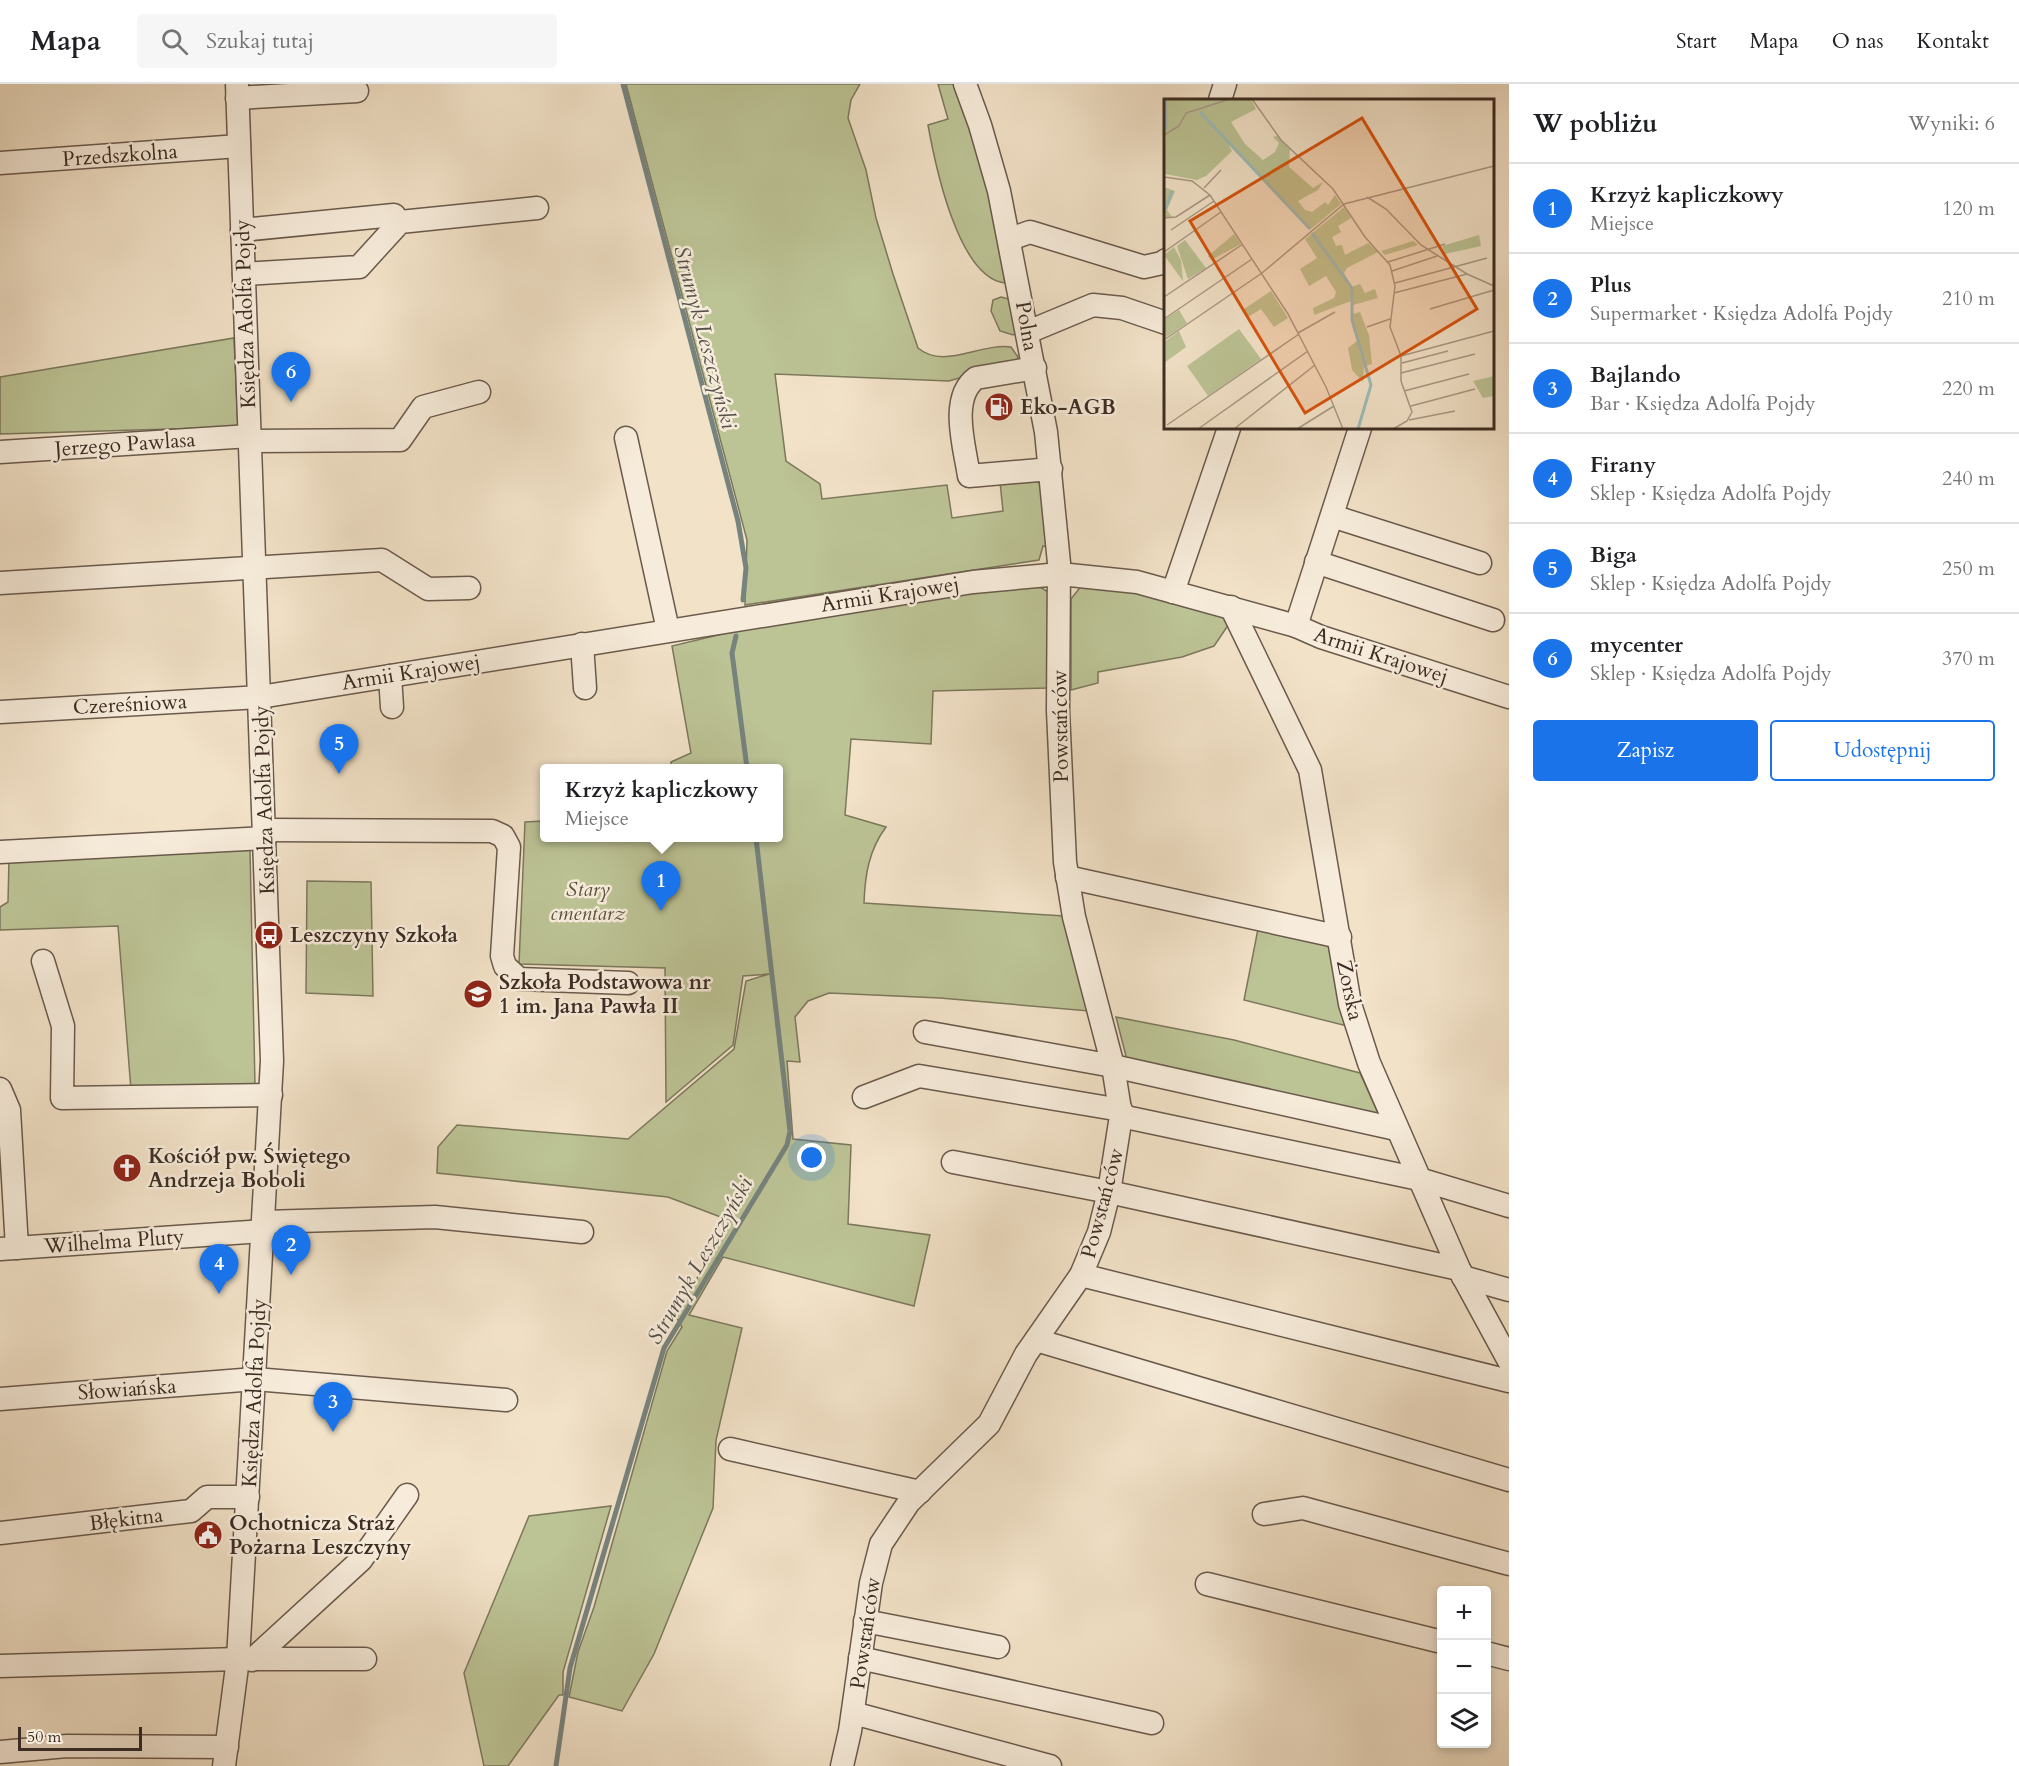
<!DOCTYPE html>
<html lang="pl">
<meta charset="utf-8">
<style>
:root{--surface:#fff;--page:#f6f6f6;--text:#202124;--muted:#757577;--line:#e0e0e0;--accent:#1a73e8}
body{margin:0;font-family:Cardo,serif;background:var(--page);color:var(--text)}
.controls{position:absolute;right:18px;bottom:18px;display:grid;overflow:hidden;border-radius:6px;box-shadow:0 3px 9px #0003}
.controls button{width:54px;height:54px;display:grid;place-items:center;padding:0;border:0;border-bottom:2px solid var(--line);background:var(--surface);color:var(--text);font:30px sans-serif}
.scale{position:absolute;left:18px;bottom:15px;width:124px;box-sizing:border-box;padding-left:6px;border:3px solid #3c2c23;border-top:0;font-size:16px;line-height:21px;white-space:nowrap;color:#3c2c23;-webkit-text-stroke:4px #f7ecdb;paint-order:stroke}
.you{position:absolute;left:812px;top:1074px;width:21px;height:21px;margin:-15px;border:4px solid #fff;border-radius:50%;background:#1a73e8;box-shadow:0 0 0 9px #1a73e833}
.badge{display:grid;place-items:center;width:39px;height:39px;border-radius:50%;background:var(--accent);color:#fff;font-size:20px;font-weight:700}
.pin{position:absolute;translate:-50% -50px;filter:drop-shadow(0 2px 3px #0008)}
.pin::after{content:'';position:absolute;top:32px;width:21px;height:18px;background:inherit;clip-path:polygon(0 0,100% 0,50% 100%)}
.popup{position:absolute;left:540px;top:680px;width:243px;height:78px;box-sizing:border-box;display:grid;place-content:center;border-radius:6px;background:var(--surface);filter:drop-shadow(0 2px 4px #0005);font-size:20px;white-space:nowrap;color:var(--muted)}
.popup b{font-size:22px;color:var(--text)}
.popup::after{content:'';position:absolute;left:50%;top:100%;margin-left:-12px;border:12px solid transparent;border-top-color:var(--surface)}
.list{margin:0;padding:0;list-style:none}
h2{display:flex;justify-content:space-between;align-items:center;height:78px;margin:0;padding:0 24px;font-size:26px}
h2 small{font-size:20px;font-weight:400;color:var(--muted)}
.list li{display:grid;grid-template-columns:39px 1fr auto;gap:18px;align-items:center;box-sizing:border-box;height:90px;padding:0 24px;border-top:2px solid var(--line)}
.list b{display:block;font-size:22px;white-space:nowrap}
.list p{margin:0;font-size:20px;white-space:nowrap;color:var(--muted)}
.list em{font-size:20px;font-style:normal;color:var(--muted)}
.actions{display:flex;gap:12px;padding:18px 24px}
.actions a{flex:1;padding:14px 0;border:2px solid var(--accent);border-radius:6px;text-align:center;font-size:21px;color:var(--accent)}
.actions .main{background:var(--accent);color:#fff}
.icon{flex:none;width:33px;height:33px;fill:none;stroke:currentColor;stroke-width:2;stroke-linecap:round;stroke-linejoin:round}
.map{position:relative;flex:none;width:1509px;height:1682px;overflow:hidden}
header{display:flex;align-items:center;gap:36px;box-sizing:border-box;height:84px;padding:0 30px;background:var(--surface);border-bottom:2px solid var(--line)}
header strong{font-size:28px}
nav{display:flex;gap:33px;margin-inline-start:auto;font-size:21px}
.search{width:420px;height:54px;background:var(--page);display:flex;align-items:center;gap:15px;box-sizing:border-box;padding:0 21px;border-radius:6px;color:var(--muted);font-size:22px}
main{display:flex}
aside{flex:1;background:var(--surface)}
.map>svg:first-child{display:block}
.green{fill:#bcc395;stroke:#7c785c;stroke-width:1.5}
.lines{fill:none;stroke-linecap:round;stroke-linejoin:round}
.stream{stroke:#76837e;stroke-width:5}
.minor-casing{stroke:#6a5a4c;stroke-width:25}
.minor{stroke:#f7ecdb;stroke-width:22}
.labels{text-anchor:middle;stroke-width:5;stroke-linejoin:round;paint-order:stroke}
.street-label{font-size:21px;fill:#3c2c23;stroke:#f7ecdb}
.poi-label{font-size:21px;font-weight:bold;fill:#3c2c23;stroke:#f7ecdb;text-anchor:start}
.park-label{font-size:21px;font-style:italic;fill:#5c5240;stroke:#f7ecdb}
.water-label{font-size:22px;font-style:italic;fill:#545049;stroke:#f7ecdb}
.inset-river{fill:none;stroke:#9cbdba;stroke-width:3}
.inset-road{fill:none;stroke:#a99986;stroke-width:1.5}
.view{fill:#d7540e;fill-opacity:0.15;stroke:#d7540e;stroke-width:3}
.inset-edge{fill:none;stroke:#3c2c23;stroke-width:3}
</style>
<header>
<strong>Mapa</strong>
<div class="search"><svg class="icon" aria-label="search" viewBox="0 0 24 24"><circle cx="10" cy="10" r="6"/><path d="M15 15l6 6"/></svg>Szukaj tutaj</div>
<nav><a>Start</a><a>Mapa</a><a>O nas</a><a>Kontakt</a></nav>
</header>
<main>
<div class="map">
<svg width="1509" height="1682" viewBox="0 0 1509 1682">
<rect width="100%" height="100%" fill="#f2e2c8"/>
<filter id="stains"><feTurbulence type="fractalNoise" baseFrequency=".00333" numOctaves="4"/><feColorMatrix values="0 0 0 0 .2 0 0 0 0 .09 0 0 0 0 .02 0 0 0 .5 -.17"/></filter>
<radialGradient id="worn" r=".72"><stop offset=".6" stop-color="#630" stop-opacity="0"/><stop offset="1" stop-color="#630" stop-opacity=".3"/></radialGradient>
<!-- green -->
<g class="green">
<path d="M626 0H860L851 16 848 34 866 86 876 134 893 190 918 264C944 286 979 259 1011 263L1018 273 1017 277 949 297 775 290 786 377 820 400 822 415 947 401 952 434 1003 427 1000 398 1036 397 1041 400 1047 463 1043 462 1039 476 745 521 747 456Z"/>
<path d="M938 0H957L983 75 1005 199C958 194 935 80 928 41L948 35Z"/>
<polygon points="1001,213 1009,215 1016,249 1013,251 1000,247 991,227 993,216"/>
<polygon points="234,254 238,343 0,350 0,293"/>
<path d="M997 499 1037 501 1048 508 1049 604 933 607 931 660 851 655 845 731 886 743C869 766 865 790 864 819L1064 832 1089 927 940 914 829 909 808 917 795 933 800 978 787 977 793 1055 851 1061 848 1140 930 1151 914 1222 723 1173 689 1231 742 1244 716 1356 713 1424 654 1570 622 1627 569 1613 578 1568 594 1523 667 1267 682 1243 675 1231 731 1137 668 1113 437 1089 438 1063 457 1041 628 1055 734 965 746 897 769 890 743 892 733 961 666 1018 665 884 519 880 525 738 544 737V754H778V684H671V678L691 669 672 562 739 546Z"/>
<polygon points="1097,500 1221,527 1229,540 1214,562 1182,573 1098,588 1098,599 1071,606 1071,515 1082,501"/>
<polygon points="250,766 255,1001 131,1006 118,842 0,846 0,823 8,818 9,776"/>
<polygon points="307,797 371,798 373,912 306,909"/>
<polygon points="1259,840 1328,861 1347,942 1244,916"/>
<polygon points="1116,933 1234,956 1360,989 1381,1036 1127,976"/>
<polygon points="611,1422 563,1588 563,1611 559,1611 508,1682 484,1682 464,1589 529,1432"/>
</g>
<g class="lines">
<!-- stream -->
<g class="stream">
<polyline points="623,0 738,437 746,484 743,516"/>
<polyline points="736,552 732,569 747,684"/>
<polyline points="556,1682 570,1584 664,1264 787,1061 790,1047 756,754"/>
</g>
<!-- minor casing -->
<g class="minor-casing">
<g id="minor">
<polyline points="237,14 357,7"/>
<polyline points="1220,16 1225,0"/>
<polyline points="0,79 239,62"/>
<polyline points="242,146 394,131"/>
<polyline points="1010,155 1030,148 1144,183 1162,179 1166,176"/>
<polyline points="244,190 359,183 400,138 537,124"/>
<polyline points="1028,248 1093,221 1122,224 1166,239"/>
<path d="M1035 284 976 294C949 314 965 364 969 392L1051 385"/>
<polyline points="626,354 668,546"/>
<polyline points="250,357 400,356 423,323 479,308"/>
<polyline points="0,368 250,352"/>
<polyline points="1332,432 1480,479"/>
<polyline points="1316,478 1493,536"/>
<polyline points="0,499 382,476 428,505 469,504"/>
<polyline points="1173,508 1229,344"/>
<polyline points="1231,523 1310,686 1350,920 1369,979 1459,1185 1509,1277"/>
<polyline points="1296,542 1360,344"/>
<polyline points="582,560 585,604"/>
<polyline points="390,592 392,623"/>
<polyline points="0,628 260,613 973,498 1060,490 1137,498 1296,542 1321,553 1509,613"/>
<polyline points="265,746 492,747 503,752 509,763 502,872 505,882 519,895 628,899"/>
<polyline points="0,768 265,754"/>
<polyline points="1067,793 1340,853"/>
<polyline points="43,877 63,942 62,1014 271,1011"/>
<polyline points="925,948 1113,982 1396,1045"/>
<polyline points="0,1005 9,1026 17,1164"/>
<polyline points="864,1013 919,992 1121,1026"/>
<polyline points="1121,1032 1419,1095 1509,1122"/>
<polyline points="953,1078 1109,1108 1459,1185"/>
<polyline points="264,1138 435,1133 582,1148"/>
<polyline points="0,1165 264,1147"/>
<polyline points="1081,1191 1509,1297"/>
<polyline points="1463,1193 1509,1206"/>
<polyline points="1036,1256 1509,1396"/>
<polyline points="0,1315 255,1295 506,1316"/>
<polyline points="730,1365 920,1408"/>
<polyline points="1264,1430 1303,1424 1509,1480"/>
<polyline points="0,1449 191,1427 207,1413 248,1413"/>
<polyline points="1207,1500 1442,1558"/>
<polyline points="865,1537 998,1563"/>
<polyline points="1486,1569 1509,1575"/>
<polyline points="860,1574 1152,1639"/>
<polyline points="252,1576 361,1476 407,1411"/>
<polyline points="0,1582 238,1575 365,1575"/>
<polyline points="853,1629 1050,1682"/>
<polyline points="0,1668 67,1662 227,1663"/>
<polyline points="224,1682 238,1575 272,977 237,0"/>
<polyline points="842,1682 850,1647 871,1499 881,1460 909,1418 989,1340 1026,1270 1081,1191 1099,1148 1109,1108 1121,1032 1113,982 1074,833 1065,778 1058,627 1059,479 1046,348 999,107 980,41 965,0"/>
</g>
</g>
<!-- minor -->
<use href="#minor" class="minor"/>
</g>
<!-- icons -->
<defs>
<g id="fuel-disc" transform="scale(1.5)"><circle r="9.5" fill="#8f2418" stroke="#f7ecdb"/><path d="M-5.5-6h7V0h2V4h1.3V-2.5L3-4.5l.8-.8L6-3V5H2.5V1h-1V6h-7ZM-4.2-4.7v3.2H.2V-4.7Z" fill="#fff"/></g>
<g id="bus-disc" transform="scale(1.5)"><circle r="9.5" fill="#8f2418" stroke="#f7ecdb"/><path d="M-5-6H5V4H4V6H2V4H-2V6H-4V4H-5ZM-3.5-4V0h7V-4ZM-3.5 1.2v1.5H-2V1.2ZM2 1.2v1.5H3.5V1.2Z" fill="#fff"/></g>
<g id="school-disc" transform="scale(1.5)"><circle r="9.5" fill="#8f2418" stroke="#f7ecdb"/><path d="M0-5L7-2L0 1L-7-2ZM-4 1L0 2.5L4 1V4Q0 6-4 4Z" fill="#fff"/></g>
<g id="church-disc" transform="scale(1.5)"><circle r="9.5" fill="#8f2418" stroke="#f7ecdb"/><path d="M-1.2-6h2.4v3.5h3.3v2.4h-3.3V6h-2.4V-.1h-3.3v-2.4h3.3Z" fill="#fff"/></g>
<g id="civic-disc" transform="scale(1.5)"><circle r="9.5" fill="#8f2418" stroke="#f7ecdb"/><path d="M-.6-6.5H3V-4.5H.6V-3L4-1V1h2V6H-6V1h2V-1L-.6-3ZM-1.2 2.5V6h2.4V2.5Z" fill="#fff"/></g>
</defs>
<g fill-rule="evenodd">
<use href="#fuel-disc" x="999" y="323"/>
<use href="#bus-disc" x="269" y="851"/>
<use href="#school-disc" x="478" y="910"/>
<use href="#church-disc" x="127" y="1084"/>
<use href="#civic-disc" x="208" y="1451"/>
</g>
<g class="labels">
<!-- street labels -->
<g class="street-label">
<text transform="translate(120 71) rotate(-4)" y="7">Przedszkolna</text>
<text transform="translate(245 230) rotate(-92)" y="7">Księdza Adolfa Pojdy</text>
<text transform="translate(1027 242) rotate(80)" y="7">Polna</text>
<text transform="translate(125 360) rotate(-4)" y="7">Jerzego Pawlasa</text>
<text transform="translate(890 510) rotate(-9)" y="7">Armii Krajowej</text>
<text transform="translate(1381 571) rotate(18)" y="7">Armii Krajowej</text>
<text transform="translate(411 588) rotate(-9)" y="7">Armii Krajowej</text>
<text transform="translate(130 620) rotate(-3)" y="7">Czereśniowa</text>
<text transform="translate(1060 642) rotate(-91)" y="7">Powstańców</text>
<text transform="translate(264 716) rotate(-92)" y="7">Księdza Adolfa Pojdy</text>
<text transform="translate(1350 906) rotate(78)" y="7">Żorska</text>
<text transform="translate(1102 1119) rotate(-75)" y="7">Powstańców</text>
<text transform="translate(114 1157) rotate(-4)" y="7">Wilhelma Pluty</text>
<text transform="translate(127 1305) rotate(-4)" y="7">Słowiańska</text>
<text transform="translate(254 1309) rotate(-87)" y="7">Księdza Adolfa Pojdy</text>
<text transform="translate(126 1435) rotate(-7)" y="7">Błękitna</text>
<text transform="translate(865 1549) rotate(-82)" y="7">Powstańców</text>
</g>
<!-- poi labels -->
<g class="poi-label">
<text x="1020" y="330">Eko-AGB</text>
<text x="290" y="858">Leszczyny Szkoła</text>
<text x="499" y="905">Szkoła Podstawowa nr<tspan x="499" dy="24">1 im. Jana Pawła II</tspan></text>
<text x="148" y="1079">Kościół pw. Świętego<tspan x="148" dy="24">Andrzeja Boboli</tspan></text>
<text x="229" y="1446">Ochotnicza Straż<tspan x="229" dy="24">Pożarna Leszczyny</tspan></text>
</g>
<!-- park labels -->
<g class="park-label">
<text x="588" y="812">Stary<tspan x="588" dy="24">cmentarz</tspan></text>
</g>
<!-- water labels -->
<g class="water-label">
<text transform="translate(706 253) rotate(75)" y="8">Strumyk Leszczyński</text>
<text transform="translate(699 1176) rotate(-60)" y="8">Strumyk Leszczyński</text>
</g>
</g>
<!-- overview -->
<g transform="translate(1164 15)">
<rect width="330" height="330" fill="#f2e2c8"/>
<path d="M0 0H87L92 10 67 23 81 45 99 61 111 53 115 44 109 38 113 37 126 50 125 68 149 89 159 83 154 91 134 102 141 111 148 113 161 103 164 106 171 96 177 105 147 130 64 45 68 52 42 77 33 81 1 75ZM0 88 11 92 3 111 8 118 0 119ZM180 108 187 119 174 127 177 133 168 138 172 147 178 146 181 156 204 144 214 153 183 169 180 174 188 188 196 185 201 194 211 190 214 199 189 206V215L196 213 205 236 208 265 201 267 187 216V202L150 216 149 209 170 199 172 193 162 177 145 187 136 170 153 159 141 140ZM70 135 77 145 47 161 44 157ZM315 136 317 147 281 155 278 147ZM21 141 42 169 24 180 13 147ZM249 142 254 146 221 156 217 152ZM10 148 17 161 19 182 0 156ZM107 192 124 219 110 228 97 210 84 218 80 210ZM15 211 23 224 0 240V221ZM75 230 97 260 44 297 23 267ZM15 232 22 248 0 264V243ZM193 242 200 267 199 283 188 271 184 249ZM330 277V297L319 299 309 282Z" fill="#bcc395"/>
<path class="inset-river" d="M2 0V31M36 13 146 130M0 113 8 92M148 134 188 189V221L207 286 194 330"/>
<path class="inset-road" d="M88 0 117 41 169 90 201 138 226 166 231 187 226 228 237 257V282L248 313 243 322 229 330M0 36 15 27 22 14 66 0M0 78 28 82 46 96 124 215 162 288 179 330M40 89 57 71M203 98 222 110 257 146 303 175 330 187M0 119 12 118 46 96M7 131 50 102M0 153 57 113M224 163 281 145M228 172 273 157M231 184 323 159M230 194 303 175M0 198 79 145M266 210 330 191M0 220 88 160M203 228 226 220M134 234 171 213M0 241 98 174 180 105 330 67M237 257 330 232M238 264 284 252M237 274 311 255M240 292 305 275M247 307 311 290M245 321 291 312M3 326 135 235M34 330 144 252M70 330 151 266M133 330 170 307"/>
<path class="view" d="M198 19 313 210 141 314 26 122Z"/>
<rect width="330" height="330" class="inset-edge"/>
</g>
<rect width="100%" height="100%" filter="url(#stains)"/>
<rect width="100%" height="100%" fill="url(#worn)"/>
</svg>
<div class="controls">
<button>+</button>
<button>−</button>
<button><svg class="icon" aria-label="layers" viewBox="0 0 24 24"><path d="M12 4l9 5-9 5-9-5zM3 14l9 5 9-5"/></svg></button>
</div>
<div class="scale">50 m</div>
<div class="you"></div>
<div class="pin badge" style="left:661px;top:827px">1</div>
<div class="popup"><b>Krzyż kapliczkowy</b>Miejsce</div>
<div class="pin badge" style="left:291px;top:1191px">2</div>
<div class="pin badge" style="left:333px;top:1348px">3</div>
<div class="pin badge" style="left:219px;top:1210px">4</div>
<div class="pin badge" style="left:339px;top:690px">5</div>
<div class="pin badge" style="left:291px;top:318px">6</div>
</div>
<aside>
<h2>W pobliżu<small>Wyniki: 6</small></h2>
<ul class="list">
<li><span class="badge">1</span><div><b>Krzyż kapliczkowy</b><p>Miejsce</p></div><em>120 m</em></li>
<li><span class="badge">2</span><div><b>Plus</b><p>Supermarket · Księdza Adolfa Pojdy</p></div><em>210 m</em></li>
<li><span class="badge">3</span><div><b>Bajlando</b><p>Bar · Księdza Adolfa Pojdy</p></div><em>220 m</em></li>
<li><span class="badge">4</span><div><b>Firany</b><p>Sklep · Księdza Adolfa Pojdy</p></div><em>240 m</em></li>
<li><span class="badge">5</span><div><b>Biga</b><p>Sklep · Księdza Adolfa Pojdy</p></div><em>250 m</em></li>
<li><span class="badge">6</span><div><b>mycenter</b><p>Sklep · Księdza Adolfa Pojdy</p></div><em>370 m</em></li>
</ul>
<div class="actions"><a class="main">Zapisz</a><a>Udostępnij</a></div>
</aside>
</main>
